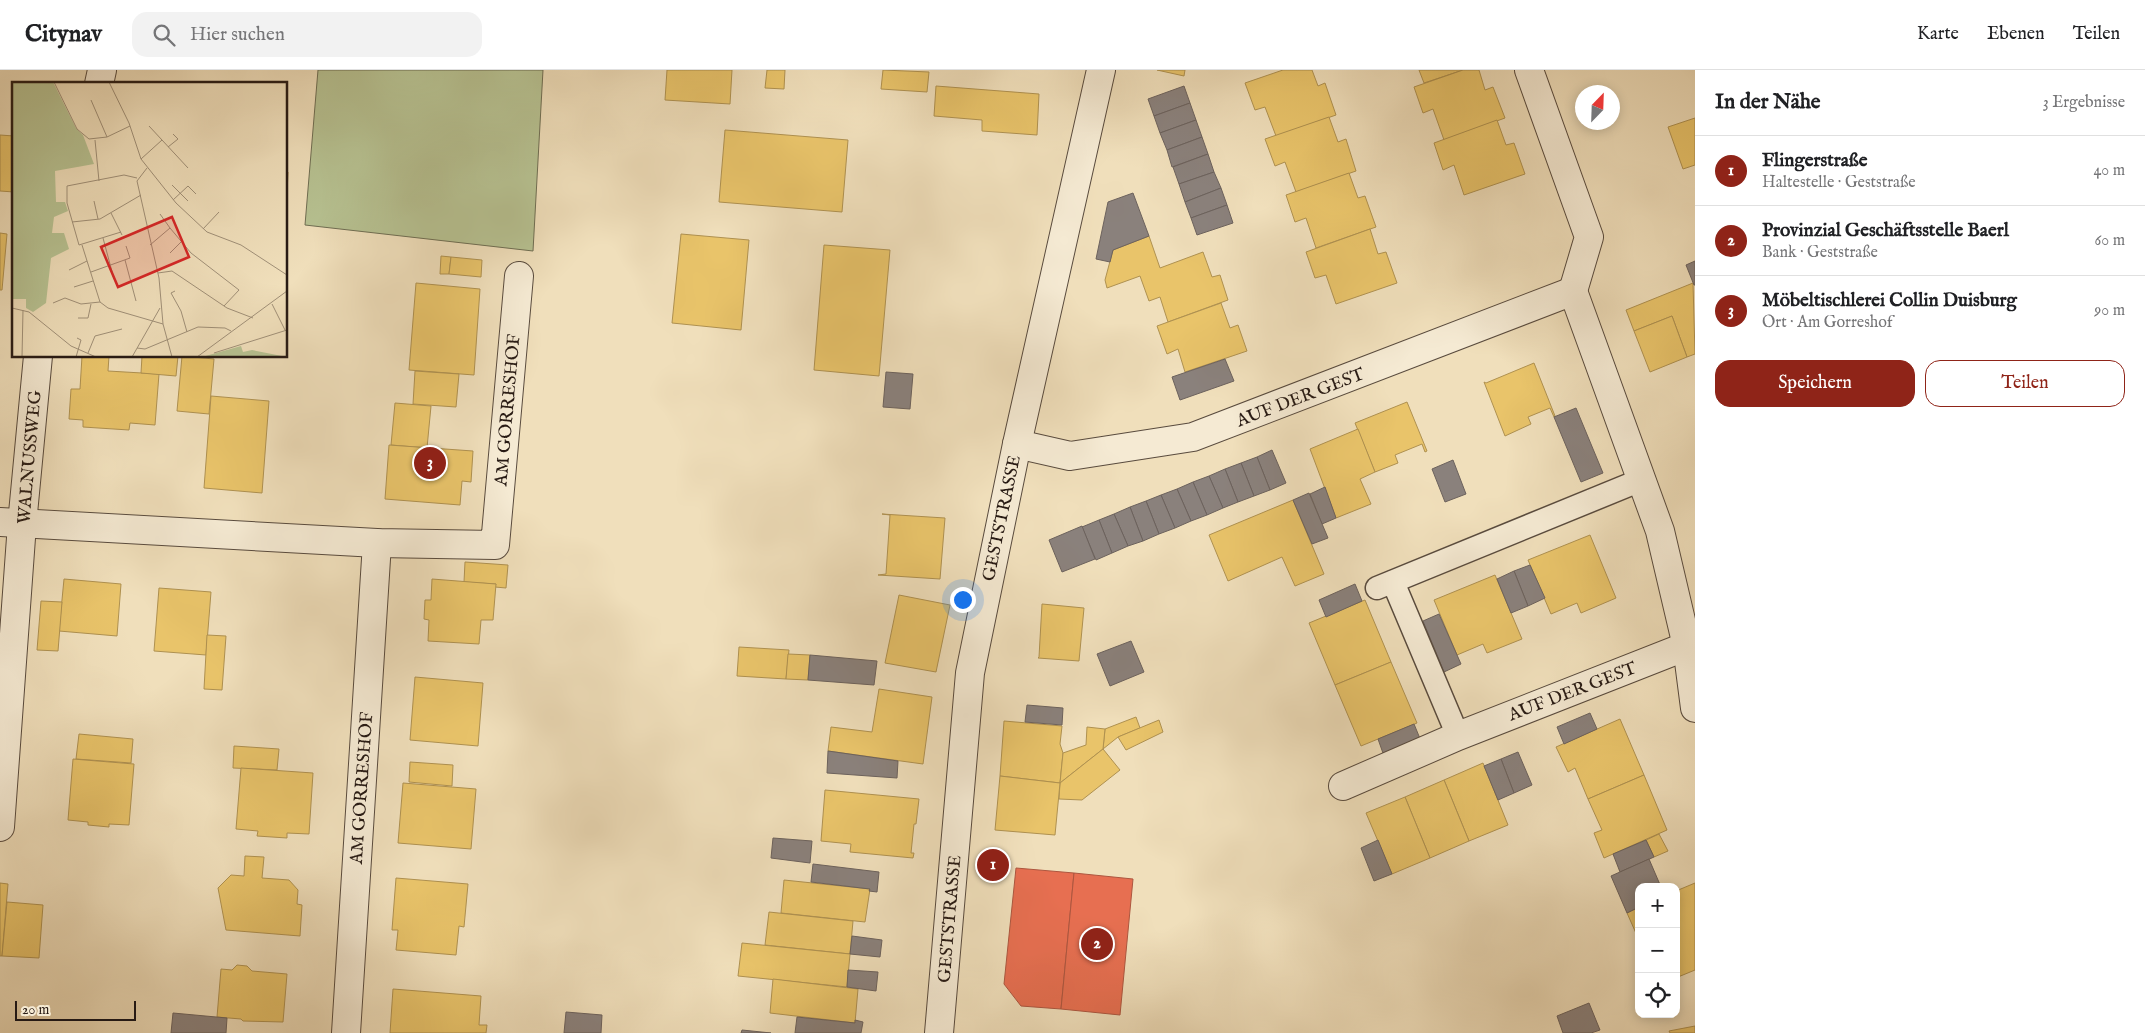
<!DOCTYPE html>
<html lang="de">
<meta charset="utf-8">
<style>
:root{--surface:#fff;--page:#f2f2f2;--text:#202124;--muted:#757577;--line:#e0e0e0;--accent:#8f2418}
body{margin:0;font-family:"IM FELL English",serif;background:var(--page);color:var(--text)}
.controls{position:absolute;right:15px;bottom:15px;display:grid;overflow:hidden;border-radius:10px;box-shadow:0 2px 12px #0003}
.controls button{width:45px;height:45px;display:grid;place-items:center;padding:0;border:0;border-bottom:1px solid var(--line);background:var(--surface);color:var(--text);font:25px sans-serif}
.compass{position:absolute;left:1575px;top:15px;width:45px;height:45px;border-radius:50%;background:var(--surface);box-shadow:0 2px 12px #0003;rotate:23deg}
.scale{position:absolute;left:15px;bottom:12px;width:121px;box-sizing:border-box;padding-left:5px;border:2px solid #271a14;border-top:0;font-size:14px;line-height:18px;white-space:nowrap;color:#271a14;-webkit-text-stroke:4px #f5ead3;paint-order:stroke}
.you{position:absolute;left:962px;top:529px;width:18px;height:18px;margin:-12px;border:4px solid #fff;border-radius:50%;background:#1a73e8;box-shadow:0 0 0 8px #1a73e833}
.badge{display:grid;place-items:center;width:32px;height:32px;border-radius:50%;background:var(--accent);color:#fff;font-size:16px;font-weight:700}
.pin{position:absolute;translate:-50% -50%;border:2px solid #fff;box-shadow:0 1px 5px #0006}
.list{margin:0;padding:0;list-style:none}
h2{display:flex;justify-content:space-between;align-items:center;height:65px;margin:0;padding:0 20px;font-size:21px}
h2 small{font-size:16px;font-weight:400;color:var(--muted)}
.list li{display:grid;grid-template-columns:32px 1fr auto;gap:15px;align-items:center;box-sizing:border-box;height:70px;padding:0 20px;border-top:1px solid var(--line)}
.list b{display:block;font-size:19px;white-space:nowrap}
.list p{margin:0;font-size:16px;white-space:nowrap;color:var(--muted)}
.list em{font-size:16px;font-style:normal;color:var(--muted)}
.actions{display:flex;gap:10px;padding:15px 20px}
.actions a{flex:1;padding:11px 0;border:1px solid var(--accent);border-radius:15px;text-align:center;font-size:18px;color:var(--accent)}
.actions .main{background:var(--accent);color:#fff}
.icon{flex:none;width:28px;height:28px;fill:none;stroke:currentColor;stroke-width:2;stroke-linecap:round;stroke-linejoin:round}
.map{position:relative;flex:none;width:1695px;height:963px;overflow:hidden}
header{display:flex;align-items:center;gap:30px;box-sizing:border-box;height:70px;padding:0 25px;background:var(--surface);border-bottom:1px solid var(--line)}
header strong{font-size:24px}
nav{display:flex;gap:28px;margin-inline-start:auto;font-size:18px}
.search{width:350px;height:45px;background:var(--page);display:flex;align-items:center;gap:12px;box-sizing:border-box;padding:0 18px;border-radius:15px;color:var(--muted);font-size:19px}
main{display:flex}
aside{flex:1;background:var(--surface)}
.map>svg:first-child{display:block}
.green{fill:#b7c292;stroke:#6f6e53}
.homes{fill:#e9c46a;stroke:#af9150}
.shops{fill:#e76f51;stroke:#ad563f}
.industry{fill:#8a817c;stroke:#6c625d}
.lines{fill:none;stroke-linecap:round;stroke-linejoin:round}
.service-casing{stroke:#594b3e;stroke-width:25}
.minor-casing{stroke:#594b3e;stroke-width:30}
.service{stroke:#f5ead3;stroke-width:22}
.minor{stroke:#f5ead3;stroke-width:28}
.labels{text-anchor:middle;stroke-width:5;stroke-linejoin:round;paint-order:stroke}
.street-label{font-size:18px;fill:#271a14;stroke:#f5ead3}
.inset-road{fill:none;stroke:#a09078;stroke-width:1}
.view{fill:#d62828;fill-opacity:0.15;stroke:#d62828;stroke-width:2.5}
.inset-edge{fill:none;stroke:#271a14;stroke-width:2.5}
</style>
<header>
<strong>Citynav</strong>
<div class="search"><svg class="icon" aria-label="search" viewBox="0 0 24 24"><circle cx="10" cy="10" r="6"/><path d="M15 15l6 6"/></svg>Hier suchen</div>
<nav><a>Karte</a><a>Ebenen</a><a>Teilen</a></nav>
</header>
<main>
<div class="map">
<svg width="1695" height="963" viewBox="0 0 1695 963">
<rect width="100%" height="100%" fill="#f0dfbb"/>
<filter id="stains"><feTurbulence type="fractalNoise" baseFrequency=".004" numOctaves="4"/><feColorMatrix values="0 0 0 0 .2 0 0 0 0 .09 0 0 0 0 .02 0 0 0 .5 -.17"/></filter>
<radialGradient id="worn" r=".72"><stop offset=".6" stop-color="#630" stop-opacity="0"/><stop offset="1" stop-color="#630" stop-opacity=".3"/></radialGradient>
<!-- green -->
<polygon class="green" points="318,0 543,0 533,181 305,155"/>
<!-- homes -->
<g class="homes">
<polygon points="667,0 732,0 730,34 665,30"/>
<polygon points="767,0 785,0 784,19 765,18"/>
<polygon points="883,0 929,2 927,22 881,19"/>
<polygon points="1157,0 1185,0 1184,6"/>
<polygon points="1283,0 1312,0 1318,16 1325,13 1336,45 1276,66 1265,37 1255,40 1245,13"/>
<polygon points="1419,0 1463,0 1424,13"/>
<polygon points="1463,0 1479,0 1485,20 1493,17 1505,48 1444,70 1433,39 1423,43 1414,17"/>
<polygon points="936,16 1039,24 1037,65 982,61 982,50 934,46"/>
<polygon points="1329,47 1338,72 1346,69 1356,101 1296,122 1285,92 1275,96 1265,69"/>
<polygon points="1695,48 1695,95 1683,99 1668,57"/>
<polygon points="1497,50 1506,75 1514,73 1525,104 1464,125 1454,95 1443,100 1434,73"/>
<polygon points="725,60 848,70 842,142 719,132"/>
<polygon points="0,65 14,66 12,98 14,98 14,122 0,121"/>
<polygon points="286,102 288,102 286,145"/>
<polygon points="1349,103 1358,128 1365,126 1376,157 1316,178 1306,148 1295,152 1286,125"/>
<polygon points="1370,159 1378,184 1386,182 1397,213 1336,234 1326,205 1315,208 1306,182"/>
<polygon points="0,163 7,164 2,220 0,220"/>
<polygon points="681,164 749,170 741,260 672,253"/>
<polygon points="1149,166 1160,198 1203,182 1212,207 1220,205 1228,230 1168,252 1160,227 1149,231 1140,206 1107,218 1105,210 1113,180"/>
<polygon points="824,175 890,180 879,306 814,300"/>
<polygon points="441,186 451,187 449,204 440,204"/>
<polygon points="451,187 482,190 481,207 449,204"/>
<polygon points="416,213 480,219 474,305 409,300"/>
<polygon points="1693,213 1695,284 1687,287 1672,246 1634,261 1626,240"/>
<polygon points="1221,233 1230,258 1238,255 1247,281 1185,302 1178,279 1167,284 1157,256"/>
<polygon points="1672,246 1687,287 1650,302 1634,261"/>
<polygon points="82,286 109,286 108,301 159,304 155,355 130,353 129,360 83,357 83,350 69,349 71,319 80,319"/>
<polygon points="142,286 178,286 176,306 141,303"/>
<polygon points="182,286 214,289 209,344 177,341"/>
<polygon points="1534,293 1555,346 1554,347 1550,338 1528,347 1531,354 1505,366 1484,312 1486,313"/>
<polygon points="415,301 459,304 456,337 413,334"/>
<polygon points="211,326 269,331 262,423 204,418"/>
<polygon points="1407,332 1427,381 1425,382 1422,374 1395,385 1398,393 1375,402 1355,353"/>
<polygon points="395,333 431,336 427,378 391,375"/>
<polygon points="1358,359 1375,402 1360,409 1371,434 1336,448 1310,379"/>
<polygon points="389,375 473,381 471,412 462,411 460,435 385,429"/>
<polygon points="1293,430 1324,504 1295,516 1282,487 1228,511 1209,465"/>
<polygon points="882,444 945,448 940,509 878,505 886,504 890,445"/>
<polygon points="1590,465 1616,528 1581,543 1577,533 1551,544 1528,490"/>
<polygon points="465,492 508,495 506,518 495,517 496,514 464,512"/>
<polygon points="1495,505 1522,569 1487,583 1483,574 1457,585 1434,530"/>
<polygon points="64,509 121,514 117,566 59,561"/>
<polygon points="432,509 496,514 493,550 481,550 479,574 428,571 429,550 424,549 425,530 431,530"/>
<polygon points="159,518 211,522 206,585 154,581"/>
<polygon points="899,525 950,535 936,602 885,593"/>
<polygon points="1365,530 1391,592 1335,615 1309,553"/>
<polygon points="41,531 62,532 58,581 37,580"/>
<polygon points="1042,534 1084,538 1079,591 1038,588 1039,587"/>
<polygon points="207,565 226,566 222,620 204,619"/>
<polygon points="739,577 789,580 786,609 737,606"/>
<polygon points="788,584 810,585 808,610 786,609"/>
<polygon points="1391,592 1417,653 1361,676 1335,615"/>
<polygon points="415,607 483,613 478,676 410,670"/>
<polygon points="879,619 932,627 923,694 828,681 831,657 872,662"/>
<polygon points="1136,647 1140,658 1118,667 1103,679 1105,659"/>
<polygon points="1620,649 1644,705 1588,729 1575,698 1568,702 1556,677"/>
<polygon points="1159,650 1163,662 1126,680 1118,667"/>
<polygon points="1004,651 1062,656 1060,674 1063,683 1060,713 1000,706"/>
<polygon points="1087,657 1105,659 1103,679 1060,713 1063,683 1086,675"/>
<polygon points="79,664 133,669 131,693 76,689"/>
<polygon points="234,676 279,679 277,700 233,698"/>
<polygon points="1103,679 1120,700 1082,730 1059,729 1060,713"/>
<polygon points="73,689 134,694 129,755 109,754 109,757 88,755 88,752 68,750"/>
<polygon points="410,692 453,695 452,716 409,712"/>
<polygon points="1483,693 1508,755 1469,771 1444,710"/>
<polygon points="241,698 313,703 309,764 287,763 287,768 257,766 258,761 236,759"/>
<polygon points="1644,705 1667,760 1604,788 1594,763 1602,760 1588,729"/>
<polygon points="1000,706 1060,713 1055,765 995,760"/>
<polygon points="1444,710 1469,771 1430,788 1405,727"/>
<polygon points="403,713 476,719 471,779 398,773"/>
<polygon points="825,720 919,729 916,754 914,754 911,783 914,783 913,788 850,782 851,774 821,771"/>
<polygon points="1405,727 1430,788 1392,804 1366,743"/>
<polygon points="1659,764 1668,781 1654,787 1646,770"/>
<polygon points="245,786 264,787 262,808 289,810 298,820 297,834 302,835 300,866 226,860 218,818 231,805 244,806"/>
<polygon points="396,808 468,814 464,857 459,856 456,885 396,880 398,860 392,860"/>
<polygon points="784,810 870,819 865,852 781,843"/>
<polygon points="0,813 8,814 2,886 0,886"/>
<polygon points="1695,813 1695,900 1678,907 1676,902 1676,821"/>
<polygon points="7,832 43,835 39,888 2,886"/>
<polygon points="1639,837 1639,870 1627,843"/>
<polygon points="769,842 853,851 850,884 765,875"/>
<polygon points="742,873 850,884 847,917 738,906"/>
<polygon points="237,895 247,896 252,901 287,904 283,952 243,951 241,949 217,947 221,899 232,900"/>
<polygon points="773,909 858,919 855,953 770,943"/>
<polygon points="393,919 481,926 479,955 487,955 486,963 390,963"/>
<polygon points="1695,956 1695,963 1670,963 1669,961"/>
</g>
<!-- shops -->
<g class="shops">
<polygon points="1016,798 1074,803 1061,939 1021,936 1004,914"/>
<polygon points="1074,803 1133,809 1120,945 1061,939"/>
</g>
<!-- industry -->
<g class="industry">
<polygon points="1184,16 1190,33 1154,46 1148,29"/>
<polygon points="1190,33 1196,50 1160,63 1154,46"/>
<polygon points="1196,50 1202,67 1167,80 1160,63"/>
<polygon points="1202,67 1208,84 1172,97 1167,80"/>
<polygon points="1208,84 1214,102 1179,114 1173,97"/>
<polygon points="1214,102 1221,118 1185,132 1179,114"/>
<polygon points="1221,118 1227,135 1191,148 1185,132"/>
<polygon points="1133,123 1149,166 1113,180 1110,192 1096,189 1108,132"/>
<polygon points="1227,135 1233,153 1197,165 1191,148"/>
<polygon points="1695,191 1695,215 1694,215 1686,195"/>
<polygon points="1225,289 1234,311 1180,330 1172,307"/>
<polygon points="886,302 913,304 910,339 883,337"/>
<polygon points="1576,338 1603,403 1581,412 1554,347"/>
<polygon points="1272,380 1286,413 1270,420 1257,387"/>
<polygon points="1257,387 1270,420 1254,426 1241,393"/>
<polygon points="1453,390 1466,424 1445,432 1432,399"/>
<polygon points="1241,393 1254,426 1238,432 1225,399"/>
<polygon points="1225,399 1238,432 1223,438 1209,406"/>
<polygon points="1209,406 1223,438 1207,445 1193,412"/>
<polygon points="1193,412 1207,445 1191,451 1177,419"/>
<polygon points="1325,417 1336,448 1322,454 1310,424"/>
<polygon points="1177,419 1191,451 1175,458 1161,425"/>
<polygon points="1309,423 1328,468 1312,474 1293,430"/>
<polygon points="1161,425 1175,458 1159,464 1146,431"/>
<polygon points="1146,431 1159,464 1143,471 1130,437"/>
<polygon points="1130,437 1143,471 1128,476 1114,444"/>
<polygon points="1114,444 1128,476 1112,483 1099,450"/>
<polygon points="1099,450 1112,483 1096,490 1082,457"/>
<polygon points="1082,456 1095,489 1062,502 1049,470"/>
<polygon points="1530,495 1545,528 1528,536 1514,501"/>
<polygon points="1514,501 1528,536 1511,543 1497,509"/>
<polygon points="1355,514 1362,531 1326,547 1319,530"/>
<polygon points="1439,544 1461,594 1444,602 1423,551"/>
<polygon points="1131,571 1144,602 1110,616 1097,584"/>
<polygon points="810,585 877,591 874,615 808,610"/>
<polygon points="1027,635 1063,638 1062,655 1025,652"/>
<polygon points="1590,643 1597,659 1564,674 1557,657"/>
<polygon points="1414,654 1421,671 1384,686 1378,669"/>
<polygon points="828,681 898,691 897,708 827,703"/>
<polygon points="1518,682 1532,715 1514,723 1501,689"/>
<polygon points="1501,689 1514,723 1498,730 1484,696"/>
<polygon points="773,768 812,771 810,793 771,788"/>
<polygon points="1378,770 1392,804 1374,811 1361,778"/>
<polygon points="1646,770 1654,787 1620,802 1613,784"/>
<polygon points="1649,789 1661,817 1639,817 1639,837 1627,843 1611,806"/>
<polygon points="813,794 879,802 877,822 869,821 870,819 811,812"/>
<polygon points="852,866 882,870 880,887 850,884"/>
<polygon points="848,900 878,902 876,921 847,917"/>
<polygon points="1589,933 1600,960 1591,963 1563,963 1557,946"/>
<polygon points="566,942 602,945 601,963 564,963"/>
<polygon points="173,943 227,948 226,963 171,963"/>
<polygon points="797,947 855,953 855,950 863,952 861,963 795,963"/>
<polygon points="742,960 771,963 741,963"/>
</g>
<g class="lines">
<!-- service casing -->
<g class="service-casing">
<g id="service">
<polyline points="1393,512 1458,666"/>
<polyline points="1377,518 1641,410"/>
</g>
</g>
<!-- minor casing -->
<g class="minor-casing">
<g id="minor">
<polyline points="1529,0 1589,167 1573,221"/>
<polyline points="99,14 102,0"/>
<polyline points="1017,374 1070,386 1193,367 1573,221 1660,461 1687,576 1695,638"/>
<polyline points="0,452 377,473 495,475 519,206"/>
<polyline points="1343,716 1458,666 1687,576"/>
<polyline points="0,757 22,454 38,286"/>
<polyline points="346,963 377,473"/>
<polyline points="939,963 970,603 1017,374 1101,0"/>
</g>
</g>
<!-- service -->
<use href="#service" class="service"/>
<!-- minor -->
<use href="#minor" class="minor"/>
</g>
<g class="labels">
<!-- street labels -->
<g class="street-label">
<text transform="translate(1300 327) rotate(-21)" y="6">AUF DER GEST</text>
<text transform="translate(507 340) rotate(-85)" y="6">AM GORRESHOF</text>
<text transform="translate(29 387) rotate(-85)" y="6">WALNUSSWEG</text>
<text transform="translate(1001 448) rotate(-78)" y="6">GESTSTRASSE</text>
<text transform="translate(1572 621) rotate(-21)" y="6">AUF DER GEST</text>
<text transform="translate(361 718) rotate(-86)" y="6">AM GORRESHOF</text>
<text transform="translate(949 849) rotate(-85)" y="6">GESTSTRASSE</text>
</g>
</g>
<!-- overview -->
<g transform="translate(12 12)">
<rect width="275" height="275" fill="#f0dfbb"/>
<path d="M0 0H41L64 46 71 53 82 82 43 89 44 120H53L56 129 42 135 40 151H52L57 167 39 176 34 221 21 230 14 226V217H0ZM229 264 231 270 240 268 275 275H190Z" fill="#b7c292"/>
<path class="inset-road" d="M42 0 65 47 77 57 95 55 118 44M97 0 117 41 129 77 164 121 195 150 229 163 275 193M79 18 95 55M137 44 176 86M83 58 87 99M156 65 166 57 161 52M129 77 150 58M135 86 125 99 147 196 151 242 160 275M160 103 176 119M161 118 176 104 184 112M82 119 86 137M99 131 110 153M148 132 158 146M60 140 88 137 129 113M191 147 207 130M109 150 67 163 55 121V104L112 93 125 96M91 156 102 197M70 163 88 220M138 163 158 146 179 171 227 208 212 224M158 171 170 159M113 178 124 219M57 188 75 179M79 190 118 176 114 164M146 191 160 189 215 226 241 236M62 205 81 199M163 209 159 211 169 229 175 250M41 221 53 216 69 222 88 220 96 226 151 242M260 222 273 248M0 226 17 230 59 264 84 275M66 236H76L79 222M125 266 133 267 186 245 213 246 219 249M76 271 83 254 110 247M202 271 275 248M10 275 11 228M64 275 69 258 65 256M120 275 148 226M185 275 275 209"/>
<path class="view" d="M160 135 177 175 106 205 89 165Z"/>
<rect width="275" height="275" class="inset-edge"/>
</g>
<rect width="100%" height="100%" filter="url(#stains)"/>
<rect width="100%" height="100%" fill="url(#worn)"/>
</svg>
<div class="controls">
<button>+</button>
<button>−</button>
<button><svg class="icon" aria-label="locate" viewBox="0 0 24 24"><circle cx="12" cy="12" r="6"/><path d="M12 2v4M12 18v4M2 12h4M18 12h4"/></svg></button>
</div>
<svg class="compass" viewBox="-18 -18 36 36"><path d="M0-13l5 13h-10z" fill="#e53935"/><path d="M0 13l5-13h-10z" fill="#757577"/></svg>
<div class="scale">20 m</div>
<div class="you"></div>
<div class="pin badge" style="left:993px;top:795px">1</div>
<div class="pin badge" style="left:1097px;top:874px">2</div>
<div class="pin badge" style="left:430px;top:393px">3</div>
</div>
<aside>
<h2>In der Nähe<small>3 Ergebnisse</small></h2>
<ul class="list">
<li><span class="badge">1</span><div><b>Flingerstraße</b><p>Haltestelle · Geststraße</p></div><em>40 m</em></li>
<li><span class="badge">2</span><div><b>Provinzial Geschäftsstelle Baerl</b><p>Bank · Geststraße</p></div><em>60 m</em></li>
<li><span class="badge">3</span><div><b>Möbeltischlerei Collin Duisburg</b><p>Ort · Am Gorreshof</p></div><em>90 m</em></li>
</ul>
<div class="actions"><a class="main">Speichern</a><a>Teilen</a></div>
</aside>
</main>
